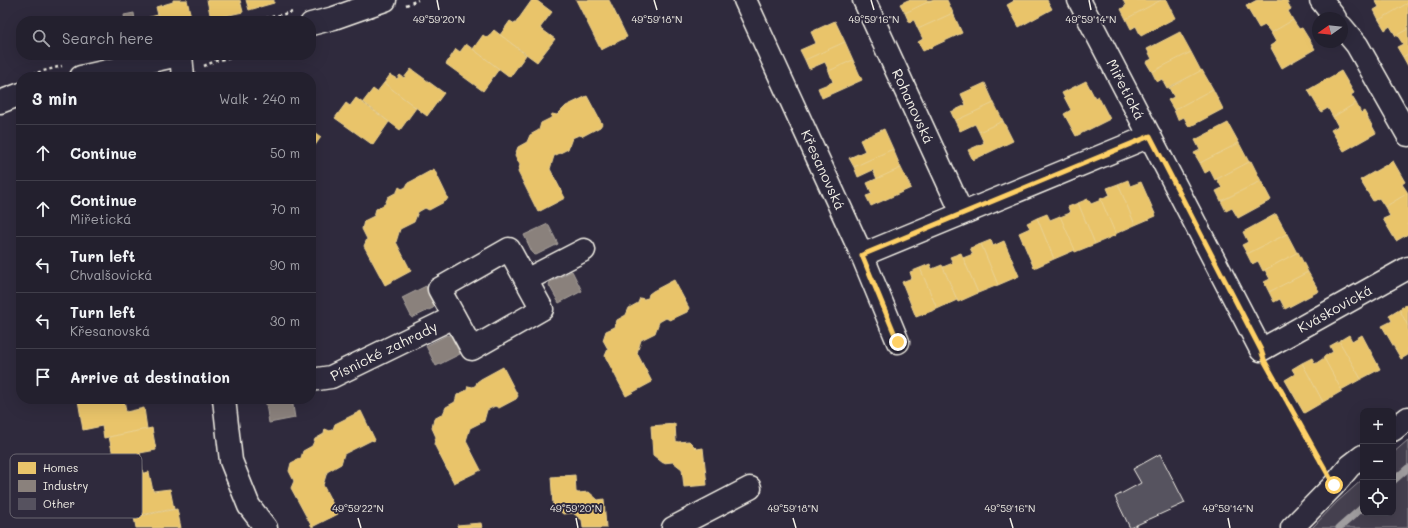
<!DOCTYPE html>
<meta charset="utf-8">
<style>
:root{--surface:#23202e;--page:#2b2836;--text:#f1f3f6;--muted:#a3a3aa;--line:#403e4a}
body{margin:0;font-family:Mali,sans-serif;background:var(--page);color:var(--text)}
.controls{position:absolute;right:12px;bottom:12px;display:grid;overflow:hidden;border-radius:8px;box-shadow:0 4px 16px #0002}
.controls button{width:36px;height:36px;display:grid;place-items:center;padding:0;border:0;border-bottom:1px solid var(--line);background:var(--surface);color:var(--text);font:20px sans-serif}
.compass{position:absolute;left:1312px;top:12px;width:36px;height:36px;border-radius:50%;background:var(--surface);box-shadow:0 4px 16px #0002;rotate:255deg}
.stop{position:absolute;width:12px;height:12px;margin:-9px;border:3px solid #ffd166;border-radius:50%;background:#fff}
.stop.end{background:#ffd166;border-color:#fff;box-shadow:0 1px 4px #0008}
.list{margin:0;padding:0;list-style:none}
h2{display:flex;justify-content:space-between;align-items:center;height:52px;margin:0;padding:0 16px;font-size:17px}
h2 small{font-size:13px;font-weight:400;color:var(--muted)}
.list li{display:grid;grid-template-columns:26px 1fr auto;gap:12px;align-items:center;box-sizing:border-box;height:56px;padding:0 16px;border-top:1px solid var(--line)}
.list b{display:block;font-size:15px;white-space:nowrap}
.list p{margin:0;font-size:13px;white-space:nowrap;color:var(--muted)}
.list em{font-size:13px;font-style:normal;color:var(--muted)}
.icon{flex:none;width:22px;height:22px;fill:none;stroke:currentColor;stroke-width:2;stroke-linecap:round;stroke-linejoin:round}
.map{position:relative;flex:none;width:1408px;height:528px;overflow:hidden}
.search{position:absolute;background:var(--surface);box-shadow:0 4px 16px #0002;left:16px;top:16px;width:300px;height:44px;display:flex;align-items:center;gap:10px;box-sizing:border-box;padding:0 14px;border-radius:16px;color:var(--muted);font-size:15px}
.panel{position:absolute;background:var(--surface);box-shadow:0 4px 16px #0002;left:16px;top:72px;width:300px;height:332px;border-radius:16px}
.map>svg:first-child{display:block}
.green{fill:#454050;stroke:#9c989c}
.homes{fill:#e9c46a;stroke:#ecd290}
.industry{fill:#8a817c;stroke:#aaa39c}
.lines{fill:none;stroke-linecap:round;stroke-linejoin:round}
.stream{stroke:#a19ea0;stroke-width:7}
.building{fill:#56525f;stroke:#f4f1e8}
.street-casing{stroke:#f4f1e8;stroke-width:25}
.secondary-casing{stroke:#f4f1e8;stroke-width:25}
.path{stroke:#f4f1e8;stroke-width:2.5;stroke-dasharray:3 3;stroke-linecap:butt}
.street{stroke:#2f2a3d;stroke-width:22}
.secondary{stroke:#2f2a3d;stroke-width:22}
.route{stroke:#ffd166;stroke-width:5}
.ticks{fill:none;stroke:#f4f1e8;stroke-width:1.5}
.labels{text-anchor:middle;stroke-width:4;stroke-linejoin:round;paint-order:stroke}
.street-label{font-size:14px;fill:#f4f1e8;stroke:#2f2a3d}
.key{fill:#2f2a3d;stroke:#6a6670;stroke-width:1}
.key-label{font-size:11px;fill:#f4f1e8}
.ticks-label{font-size:10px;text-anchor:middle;fill:#f4f1e8;stroke:#2f2a3d;stroke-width:4;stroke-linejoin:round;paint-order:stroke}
</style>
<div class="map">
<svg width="1408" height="528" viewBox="0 0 1408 528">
<rect width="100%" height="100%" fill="#2f2a3d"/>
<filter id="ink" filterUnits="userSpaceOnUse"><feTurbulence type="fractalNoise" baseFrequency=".025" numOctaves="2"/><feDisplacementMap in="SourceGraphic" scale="8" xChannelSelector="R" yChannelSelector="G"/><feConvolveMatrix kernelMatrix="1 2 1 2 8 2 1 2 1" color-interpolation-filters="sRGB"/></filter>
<g filter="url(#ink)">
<!-- green -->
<polygon class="green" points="1408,440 1408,528 1312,528 1337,502 1363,479 1363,513 1393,513 1393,453"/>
<!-- homes -->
<g class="homes">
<polygon points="173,0 187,0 192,21 147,21 146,18 158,15 156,7 173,2"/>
<polygon points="207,0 240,0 243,12 211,19"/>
<polygon points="246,0 274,0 274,3 249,10"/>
<polygon points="532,0 536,0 552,12 540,28 555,39 537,62 500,35 510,21 515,24"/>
<polygon points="576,0 609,0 627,37 601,50"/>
<polygon points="908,0 932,0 905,13 900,4"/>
<polygon points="932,0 947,0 953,13 918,29 914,20 909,22 905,13"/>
<polygon points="1013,0 1047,0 1052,9 1019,27 1007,5 1014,1"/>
<polygon points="1123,0 1161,0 1126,19 1121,9 1126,6"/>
<polygon points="1161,0 1166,0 1175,18 1141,36 1136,26 1131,29 1126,19"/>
<polygon points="1257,0 1286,0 1291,9 1288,11 1293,20 1271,33 1265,25 1259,28 1246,6"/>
<polygon points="1375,0 1408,0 1408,3 1379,20 1374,10 1379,7"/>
<polygon points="1408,3 1408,29 1396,36 1390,26 1385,30 1379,20"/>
<polygon points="953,13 962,33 923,51 918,42 923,39 918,29"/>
<polygon points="1293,20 1299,29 1302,28 1315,49 1282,68 1270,46 1276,42 1271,33"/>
<polygon points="835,21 845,42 805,60 800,50 816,43 811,32"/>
<polygon points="1408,29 1408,54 1403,57 1397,47 1403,44 1397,35"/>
<polygon points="494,30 526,55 510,77 473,49 483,35 487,38"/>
<polygon points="1180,32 1191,52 1152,72 1146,62 1152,59 1147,49"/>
<polygon points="845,42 853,60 829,71 825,62 809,69 805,60"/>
<polygon points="466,44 499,69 483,91 446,64 456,49 460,52"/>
<polygon points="1191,52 1201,71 1167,88 1162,79 1157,82 1152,72"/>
<polygon points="1408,54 1408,66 1403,57"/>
<polygon points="853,60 862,80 822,98 818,88 833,82 829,71"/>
<polygon points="411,69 444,93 427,116 384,83 390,75 397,79 400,75 404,78"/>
<polygon points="1202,70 1213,89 1174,110 1168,100 1174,97 1169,88"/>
<polygon points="1341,71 1354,93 1351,95 1356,103 1333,117 1328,108 1321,112 1308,90"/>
<polygon points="1086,81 1095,98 1098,96 1110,119 1076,136 1064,114 1071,110 1062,93"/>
<polygon points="384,83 416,108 400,130 363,102 373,89 377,92"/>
<polygon points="985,83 994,103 955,121 951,112 966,105 961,94"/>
<polygon points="1213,89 1223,109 1189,127 1184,117 1178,120 1174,110"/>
<polygon points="587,96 602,124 600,127 583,136 579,135 572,138 568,149 554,156 550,169 565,198 538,212 518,172 520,165 515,155 518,147 527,142 530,135 539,130 541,123 551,118 552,114 557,115 566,106"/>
<polygon points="356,98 389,122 373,145 335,118 346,103 350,106"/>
<polygon points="994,103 1003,121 979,132 975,124 960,131 955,121"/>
<polygon points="1356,103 1361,113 1364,111 1376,133 1344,151 1331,130 1338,126 1333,117"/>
<polygon points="1003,121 1013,141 973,160 968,150 984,143 979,132"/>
<polygon points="1228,123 1239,143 1200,163 1194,153 1200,150 1195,140"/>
<polygon points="884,129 893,149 854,167 849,158 865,151 860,140"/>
<polygon points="311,130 321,137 311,151"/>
<polygon points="1239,143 1249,162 1215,180 1210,170 1205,173 1200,163"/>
<polygon points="893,149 901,168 877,179 873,170 858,177 854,167"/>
<polygon points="1251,161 1261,181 1221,201 1216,191 1222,188 1217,179"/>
<polygon points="1393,161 1405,182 1402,184 1408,193 1385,207 1379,198 1373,201 1360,180"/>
<polygon points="901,168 911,188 871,206 866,196 872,194 867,183"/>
<polygon points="434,169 448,198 446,201 429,210 425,208 418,212 414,222 400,229 396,242 411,271 385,285 364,246 367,239 362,229 364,221 374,216 376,209 385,204 388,197 397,192 399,187 402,189 406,187 408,183 412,181"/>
<polygon points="1128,180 1130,186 1141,182 1156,216 1135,225 1118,184"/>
<polygon points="1261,181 1271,200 1238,218 1232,208 1226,211 1221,201"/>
<polygon points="1118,184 1135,225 1115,234 1100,199 1110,195 1107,188"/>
<polygon points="1408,193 1408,234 1396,241 1383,219 1390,216 1385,207"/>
<polygon points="1088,199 1091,204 1101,200 1116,235 1095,244 1078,203"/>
<polygon points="1078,203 1095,244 1075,252 1060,217 1070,213 1068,207"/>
<polygon points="1047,214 1050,220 1060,216 1075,250 1054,259 1037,218"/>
<polygon points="1276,214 1287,234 1247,254 1242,245 1248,242 1243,232"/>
<polygon points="1037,218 1054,259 1034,268 1019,233 1030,228 1027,223"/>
<polygon points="1287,234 1297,253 1263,271 1258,261 1252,264 1247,254"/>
<polygon points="991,240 993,246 1004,241 1019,276 998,285 981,244"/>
<polygon points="981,244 998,285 978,293 963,258 973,254 970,248"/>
<polygon points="1298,252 1308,272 1269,292 1264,282 1270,279 1265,270"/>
<polygon points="961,253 978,293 958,302 943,267 953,263 950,257"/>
<polygon points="930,264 932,269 942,265 957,300 937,309 920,268"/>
<polygon points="920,268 937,309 916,317 902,282 912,278 910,272"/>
<polygon points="1308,272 1319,291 1285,309 1280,299 1274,302 1269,292"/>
<polygon points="674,280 689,308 687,312 670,320 666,318 659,322 655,333 641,340 637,353 652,382 626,396 605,356 608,349 603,340 606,331 615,327 617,320 626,315 629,308 638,303 640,298 644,299 648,298 649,294 653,291"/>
<polygon points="1408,304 1408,326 1399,309"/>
<polygon points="1399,309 1408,326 1408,355 1401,359 1382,326 1392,321 1389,315"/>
<polygon points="1349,335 1352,341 1362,335 1380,369 1361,379 1339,341"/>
<polygon points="1339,341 1361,379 1341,390 1323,357 1333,352 1330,346"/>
<polygon points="1312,358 1315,364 1324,358 1342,391 1323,402 1302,363"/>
<polygon points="1302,363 1323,402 1304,413 1285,380 1295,374 1292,369"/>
<polygon points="503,367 518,396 516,399 499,408 495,406 487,410 484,421 470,428 466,441 481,470 454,483 434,444 436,437 432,428 434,419 443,414 446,407 455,402 457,395 467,390 468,386 473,387 476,385 477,382 481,379"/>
<polygon points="83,399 124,399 126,412 144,408 147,429 104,438 102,426 83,430 78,400"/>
<polygon points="361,411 375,440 373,441 372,440 344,454 341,464 327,472 323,485 338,514 312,527 291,488 294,481 289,471 291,463 301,458 303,451 312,446 315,439 324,434 325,429 330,431 333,429 335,424"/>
<polygon points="675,424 676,441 678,442 689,441 697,449 703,448 707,485 684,487 682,469 673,462 663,463 653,455 651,426"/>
<polygon points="152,428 156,450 140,453 143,473 118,478 109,437"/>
<polygon points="149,472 153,491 170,489 174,509 129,517 125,497 128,497 124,477"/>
<polygon points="575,475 576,492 578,493 589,492 598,500 604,499 606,528 583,528 582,520 573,513 563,514 553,505 551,477"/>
<polygon points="177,509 181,528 136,528 134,517"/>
<polygon points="481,523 482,528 458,528 457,525"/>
</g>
<!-- industry -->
<g class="industry">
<polygon points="134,13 135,21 125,21 124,15"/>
<polygon points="548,224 558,244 536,255 533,254 524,235"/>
<polygon points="572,271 582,291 559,303 549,285 550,282"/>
<polygon points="426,286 435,306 433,308 412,318 402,298"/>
<polygon points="447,335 451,336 460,354 436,366 426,346"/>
<polygon points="268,399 292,399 295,418 269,423 266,404"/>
</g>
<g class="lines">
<!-- stream -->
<g class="stream">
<polyline points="1393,481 1408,468"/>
<polyline points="1339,528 1363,507"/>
</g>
</g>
<!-- building -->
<polygon class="building" points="1160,454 1185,503 1130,528 1115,497 1141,483 1133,469"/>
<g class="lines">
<!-- street casing -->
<g class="street-casing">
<g id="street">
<path id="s1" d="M745 0 862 255 898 342"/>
<path id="s2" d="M864 0 962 213"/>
<path id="s3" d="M1079 0 1261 350 1408 268"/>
<polyline points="1321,0 1335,18"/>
<polyline points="1342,27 1357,45 1408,135"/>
<polyline points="181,55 183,77"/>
<polygon points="509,249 542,309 472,349 439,289"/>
<polyline points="862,255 1150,136"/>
<polyline points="526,280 584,250"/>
<path id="s4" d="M311 380 331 377 454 317"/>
<polyline points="224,399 231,461 249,506 266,528"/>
<polyline points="1393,430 1408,418"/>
<polyline points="673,528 750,488"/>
<polyline points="1292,528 1334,485 1350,466 1363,456"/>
</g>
</g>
<!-- secondary casing -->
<g class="secondary-casing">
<g id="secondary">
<polyline points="311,24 334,18 385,0"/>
<polyline points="81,77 178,55"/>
<polyline points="0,102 21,94"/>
</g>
</g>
<!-- path -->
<g class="path">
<polyline points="406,5 418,0"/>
<polyline points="254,21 293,12"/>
<polyline points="204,66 215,61 240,55"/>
<polyline points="32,74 62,66"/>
<polyline points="1270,371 1322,464"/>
</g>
<!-- street -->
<use href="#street" class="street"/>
<!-- secondary -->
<use href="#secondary" class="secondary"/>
</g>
</g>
<g class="lines" filter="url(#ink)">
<!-- route -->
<polyline class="route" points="898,342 862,255 1150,136 1261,350 1265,362 1334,485"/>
</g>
<!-- ticks -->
<path class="ticks" d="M437 0 439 10M654 0 657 10M871 0 874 10M1089 0 1091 10M358 518 361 528M576 518 578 528M793 518 796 528M1010 518 1013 528M1228 518 1230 528"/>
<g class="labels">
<!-- street labels -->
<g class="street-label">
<text dy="5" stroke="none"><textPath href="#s3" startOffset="101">Miřetická</textPath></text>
<text dy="5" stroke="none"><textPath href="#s2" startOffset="117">Rohanovská</textPath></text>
<text dy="5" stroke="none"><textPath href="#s1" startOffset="187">Křesanovská</textPath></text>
<text dy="5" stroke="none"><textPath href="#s3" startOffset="479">Kváskovická</textPath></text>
<text dy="5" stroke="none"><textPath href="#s4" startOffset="79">Písnické zahrady</textPath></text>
</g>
</g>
<!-- legend -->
<rect x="10" y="454" width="132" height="64" rx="6" class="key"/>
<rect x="18" y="462" width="18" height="12" fill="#e9c46a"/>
<rect x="18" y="480" width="18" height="12" fill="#8a817c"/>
<rect x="18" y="498" width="18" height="12" fill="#56525f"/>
<g class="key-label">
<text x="43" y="472">Homes</text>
<text x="43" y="490">Industry</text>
<text x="43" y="508">Other</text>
</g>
<g class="ticks-label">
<text x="657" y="23">49°59'18"N</text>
<text x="439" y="23">49°59'20"N</text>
<text x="874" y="23">49°59'16"N</text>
<text x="1091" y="23">49°59'14"N</text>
<text x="358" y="512">49°59'22"N</text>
<text x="576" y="512">49°59'20"N</text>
<text x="793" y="512">49°59'18"N</text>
<text x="1010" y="512">49°59'16"N</text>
<text x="1228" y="512">49°59'14"N</text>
</g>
</svg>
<div class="controls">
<button>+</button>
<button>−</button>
<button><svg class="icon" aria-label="locate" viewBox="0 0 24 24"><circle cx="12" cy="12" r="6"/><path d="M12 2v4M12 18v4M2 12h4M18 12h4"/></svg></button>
</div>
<svg class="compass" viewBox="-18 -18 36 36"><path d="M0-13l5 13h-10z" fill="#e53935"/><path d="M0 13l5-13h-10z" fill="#a3a3aa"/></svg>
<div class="stop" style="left:1334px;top:485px"></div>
<div class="stop end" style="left:898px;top:342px"></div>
<div class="search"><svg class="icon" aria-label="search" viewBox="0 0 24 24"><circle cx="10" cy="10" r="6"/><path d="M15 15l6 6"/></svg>Search here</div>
<section class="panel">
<h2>3 min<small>Walk · 240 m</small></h2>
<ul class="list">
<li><svg class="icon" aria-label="ahead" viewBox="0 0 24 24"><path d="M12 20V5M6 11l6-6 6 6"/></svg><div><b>Continue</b></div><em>50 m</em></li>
<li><svg class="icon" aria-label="ahead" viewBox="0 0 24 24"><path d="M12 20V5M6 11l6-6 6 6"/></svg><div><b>Continue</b><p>Miřetická</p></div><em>70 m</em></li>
<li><svg class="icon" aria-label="left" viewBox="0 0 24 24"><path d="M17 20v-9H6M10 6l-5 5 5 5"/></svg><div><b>Turn left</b><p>Chvalšovická</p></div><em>90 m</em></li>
<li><svg class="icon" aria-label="left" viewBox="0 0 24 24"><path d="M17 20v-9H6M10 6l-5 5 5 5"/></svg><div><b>Turn left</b><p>Křesanovská</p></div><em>30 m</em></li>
<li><svg class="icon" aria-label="arrive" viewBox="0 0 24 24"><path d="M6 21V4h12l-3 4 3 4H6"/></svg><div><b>Arrive at destination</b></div></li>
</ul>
</section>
</div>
